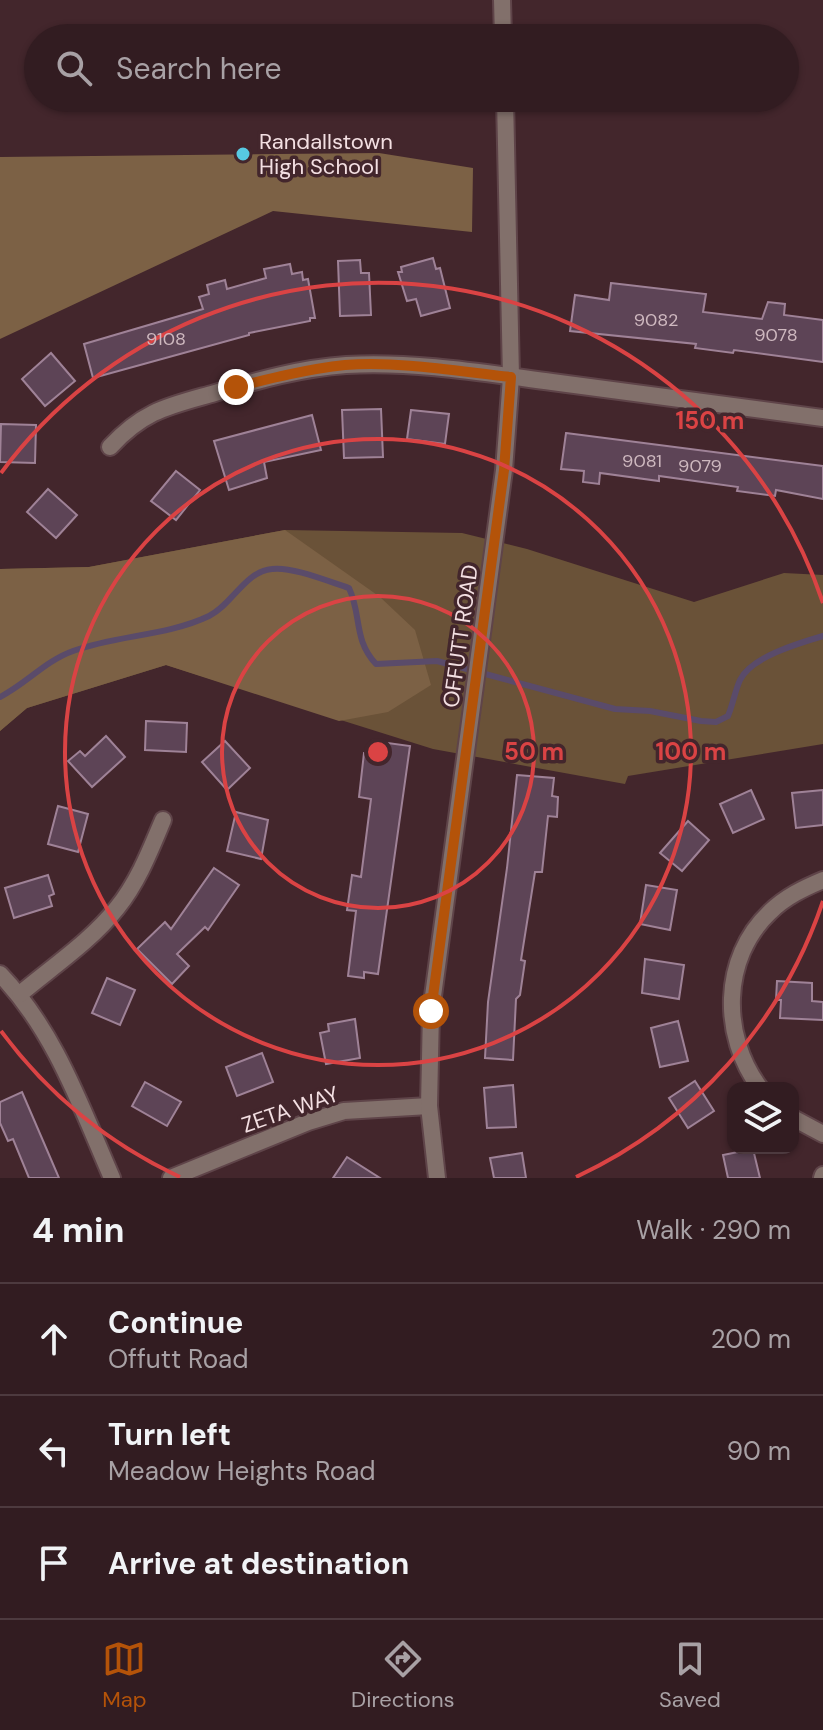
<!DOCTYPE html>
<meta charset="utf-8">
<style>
:root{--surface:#321c21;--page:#3d292e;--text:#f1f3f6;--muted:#a8a1a5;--line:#4d3a3f;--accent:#b45309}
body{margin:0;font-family:"DM Sans",sans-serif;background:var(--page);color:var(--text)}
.controls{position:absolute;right:24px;bottom:24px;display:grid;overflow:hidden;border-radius:16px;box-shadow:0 2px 6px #0004}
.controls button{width:72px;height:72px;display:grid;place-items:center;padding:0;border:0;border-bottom:2px solid var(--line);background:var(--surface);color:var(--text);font:40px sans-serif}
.stop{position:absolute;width:24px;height:24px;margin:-18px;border:6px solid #b45309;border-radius:50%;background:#fff}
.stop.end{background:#b45309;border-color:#fff;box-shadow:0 2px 8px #0008}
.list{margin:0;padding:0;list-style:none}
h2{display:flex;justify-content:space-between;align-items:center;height:104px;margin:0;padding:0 32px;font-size:34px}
h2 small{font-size:26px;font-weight:400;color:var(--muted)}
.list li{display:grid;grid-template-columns:52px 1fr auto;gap:24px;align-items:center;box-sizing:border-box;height:112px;padding:0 32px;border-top:2px solid var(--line)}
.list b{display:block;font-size:30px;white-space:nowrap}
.list p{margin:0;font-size:26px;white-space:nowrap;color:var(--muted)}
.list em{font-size:26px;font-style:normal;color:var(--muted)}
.icon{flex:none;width:44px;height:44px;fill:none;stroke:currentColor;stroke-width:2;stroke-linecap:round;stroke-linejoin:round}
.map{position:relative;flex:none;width:823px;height:1178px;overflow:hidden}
.search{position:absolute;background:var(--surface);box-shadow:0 2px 6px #0004;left:24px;right:24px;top:24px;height:88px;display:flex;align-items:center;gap:20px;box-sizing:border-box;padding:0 28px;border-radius:44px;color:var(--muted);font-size:30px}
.sheet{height:440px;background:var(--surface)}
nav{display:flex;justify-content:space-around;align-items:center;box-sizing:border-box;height:112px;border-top:2px solid var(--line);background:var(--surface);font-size:22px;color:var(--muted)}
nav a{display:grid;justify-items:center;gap:4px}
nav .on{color:var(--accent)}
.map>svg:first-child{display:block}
.green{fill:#6a5238}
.forest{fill:#7c6145}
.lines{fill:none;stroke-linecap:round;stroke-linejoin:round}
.stream{stroke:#5a4b6a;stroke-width:6}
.building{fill:#5d4456;stroke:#9f8297;stroke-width:2}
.minor-casing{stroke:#5f4449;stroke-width:20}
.tertiary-casing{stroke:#5f4449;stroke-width:20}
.minor{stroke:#82706b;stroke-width:16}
.tertiary{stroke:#82706b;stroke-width:16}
.route{stroke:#b45309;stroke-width:10}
.ring{fill:none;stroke:#da4344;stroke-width:4}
.poi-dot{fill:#57c9e2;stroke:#43262c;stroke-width:3}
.labels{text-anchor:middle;stroke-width:7;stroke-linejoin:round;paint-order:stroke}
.number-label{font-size:18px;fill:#ceb8bf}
.poi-label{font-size:22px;fill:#f3dfe2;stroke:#43262c;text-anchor:start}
.street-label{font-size:22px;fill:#f3dfe2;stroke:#43262c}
.centre{fill:#da4344;stroke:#43262c;stroke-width:4}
.ring-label{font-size:24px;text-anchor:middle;font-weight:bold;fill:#da4344;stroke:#43262c;stroke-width:7;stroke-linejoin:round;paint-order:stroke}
</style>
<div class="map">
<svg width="823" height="1178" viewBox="0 0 823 1178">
<rect width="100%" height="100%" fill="#43262c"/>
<!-- green -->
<polygon class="green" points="285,530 462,533 527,549 694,602 784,573 823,575 823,744 628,776 625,784 433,749 166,665 27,708 0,731 0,569 89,567"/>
<!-- forest -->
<g class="forest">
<polygon points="379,153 473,168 472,232 273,211 0,339 0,157"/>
<polygon points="285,530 380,597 415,630 431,685 388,712 339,721 166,665 27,708 0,731 0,569 89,567"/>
</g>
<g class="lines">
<!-- stream -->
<path class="stream" d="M0 697C26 684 45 661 73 651 117 635 167 636 209 616 233 604 244 572 272 569 291 566 330 582 349 588 362 616 353 639 376 664L437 661 615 709 650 711 701 721 716 722 728 716C733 704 735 691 740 680 751 657 799 643 823 636"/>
</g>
<!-- building -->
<g class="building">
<polygon points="433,258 436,269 440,268 450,308 421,316 416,299 407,301 398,272 402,272 401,267"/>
<polygon points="360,260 361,273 369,273 371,315 340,316 338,261"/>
<polygon points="290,264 292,274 302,272 303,280 308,279 315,318 310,318 310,321 249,333 249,335 93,378 84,344 203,309 199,297 209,294 207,285 225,280 227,289 266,278 264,269"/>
<polygon points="611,283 706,294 703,312 762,319 768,302 785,304 784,315 823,320 823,362 734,350 733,353 695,348 696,344 570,331 575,295 609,300"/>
<polygon points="51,353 75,381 45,406 22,379"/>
<polygon points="381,409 383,457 344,458 342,410"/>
<polygon points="411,410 449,414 445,444 407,439"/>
<polygon points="312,415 321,450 264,462 267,478 229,490 214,441"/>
<polygon points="1,424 36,425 35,463 0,462"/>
<polygon points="566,433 823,466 823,499 776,490 775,496 737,491 738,487 659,476 659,481 600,473 599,484 583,482 584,471 561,469"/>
<polygon points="176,471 200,490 176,520 151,501"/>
<polygon points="48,489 77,515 56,538 27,512"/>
<polygon points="146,721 187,723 186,752 145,750"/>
<polygon points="106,736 125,757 92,787 68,761 80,751 85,756"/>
<polygon points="225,741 250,768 227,790 202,762"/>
<polygon points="373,741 410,746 378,974 364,972 364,978 348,976 356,911 347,910 352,875 361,877 371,799 359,797 364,753 372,754"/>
<polygon points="517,775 554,778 552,796 558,797 557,817 548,816 542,872 535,872 521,960 525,961 520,995 516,999 513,1060 485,1058 488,1002 507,868"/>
<polygon points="751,790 764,819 733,833 720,804"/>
<polygon points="823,790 823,825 796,828 792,793"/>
<polygon points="58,806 88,814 78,852 48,844"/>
<polygon points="236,812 268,820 261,859 227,851"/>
<polygon points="688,821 709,840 682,871 660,853"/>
<polygon points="214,868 239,885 208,930 205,927 177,954 189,966 172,984 137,949 165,922 171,929"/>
<polygon points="48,875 54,894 49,896 52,906 14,918 5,888"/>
<polygon points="646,885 677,890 670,930 640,924"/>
<polygon points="645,959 684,965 679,999 642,993"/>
<polygon points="107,978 135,990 120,1025 92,1013"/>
<polygon points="777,981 812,983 812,1001 823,1002 823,1020 780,1018 781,1000 776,1000"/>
<polygon points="355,1019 360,1058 326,1064 320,1033 329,1031 328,1024"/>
<polygon points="678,1021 688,1061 660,1067 651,1028"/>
<polygon points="262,1053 273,1082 237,1096 226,1067"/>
<polygon points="695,1081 714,1111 688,1128 669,1098"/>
<polygon points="145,1082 181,1102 167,1126 132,1106"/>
<polygon points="513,1085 516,1127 487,1128 484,1088"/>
<polygon points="22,1092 50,1157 59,1178 29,1178 13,1139 8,1141 0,1123 0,1102"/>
<polygon points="753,1149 760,1178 728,1178 723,1155"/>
<polygon points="522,1153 526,1178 494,1178 490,1158"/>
<polygon points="347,1157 380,1178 333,1178"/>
</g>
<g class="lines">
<!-- minor casing -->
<g class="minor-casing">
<g id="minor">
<path d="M110 447C144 410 169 406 215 393 258 380 302 368 346 365 414 361 485 373 552 382 642 394 733 406 823 418"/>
<path d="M0 974C55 1031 81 1107 112 1178"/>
<path d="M20 994C52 967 91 941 117 908 138 882 150 851 163 820"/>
<path d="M760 1088C721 1036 721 958 770 912 785 897 804 888 823 880"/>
<polyline points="793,1118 823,1134"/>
<polyline points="171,1178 308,1122 344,1111 429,1106"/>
<polyline points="822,1178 823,1175"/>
</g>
</g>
<!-- tertiary casing -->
<g class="tertiary-casing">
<g id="tertiary">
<polyline points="502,0 503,38"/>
<polyline points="437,1178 429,1106 431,1011 504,470 511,377 505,98"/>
</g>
</g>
<!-- minor -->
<use href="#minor" class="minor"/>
<!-- tertiary -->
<use href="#tertiary" class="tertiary"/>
</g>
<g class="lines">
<!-- route -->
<path class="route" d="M236 387C272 378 308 369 345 365 400 361 456 371 511 377L504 470 431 1011"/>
</g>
<!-- distance rings -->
<g class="ring">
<circle cx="378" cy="752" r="156"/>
<circle cx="378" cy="752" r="313"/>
<path d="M823 901A469 469 0 0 1 576 1177M180 1177A469 469 0 0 1 1 1031M1 473A469 469 0 0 1 823 603"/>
</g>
<!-- markers -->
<circle class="poi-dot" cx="243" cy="154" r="8"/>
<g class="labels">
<!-- number labels -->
<g class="number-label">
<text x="656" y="326">9082</text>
<text x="776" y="341">9078</text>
<text x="166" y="345">9108</text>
<text x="642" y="467">9081</text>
<text x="700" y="472">9079</text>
</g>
<!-- poi labels -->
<g class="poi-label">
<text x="259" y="149">Randallstown<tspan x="259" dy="25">High School</tspan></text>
</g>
<!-- street labels -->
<g class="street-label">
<text transform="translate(460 636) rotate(-82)" y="8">OFFUTT ROAD</text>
<text transform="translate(290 1109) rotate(-19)" y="8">ZETA WAY</text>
</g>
</g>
<circle cx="378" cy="752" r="12" class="centre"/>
<g class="ring-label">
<text x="710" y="429">150 m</text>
<text x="534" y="760">50 m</text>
<text x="691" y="760">100 m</text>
</g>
</svg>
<div class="controls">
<button><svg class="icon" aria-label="layers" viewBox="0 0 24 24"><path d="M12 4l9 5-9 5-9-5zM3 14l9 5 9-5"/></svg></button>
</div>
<div class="stop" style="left:431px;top:1011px"></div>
<div class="stop end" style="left:236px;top:387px"></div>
<div class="search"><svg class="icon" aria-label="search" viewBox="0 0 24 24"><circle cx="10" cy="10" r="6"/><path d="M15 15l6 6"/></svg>Search here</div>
</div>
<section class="sheet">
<h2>4 min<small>Walk · 290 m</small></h2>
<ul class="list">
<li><svg class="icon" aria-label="ahead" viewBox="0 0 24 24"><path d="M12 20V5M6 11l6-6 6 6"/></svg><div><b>Continue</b><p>Offutt Road</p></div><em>200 m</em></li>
<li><svg class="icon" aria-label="left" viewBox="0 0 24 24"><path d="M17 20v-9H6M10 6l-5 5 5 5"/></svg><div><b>Turn left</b><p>Meadow Heights Road</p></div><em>90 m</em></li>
<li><svg class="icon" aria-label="arrive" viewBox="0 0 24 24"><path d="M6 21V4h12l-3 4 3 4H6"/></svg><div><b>Arrive at destination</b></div></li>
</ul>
</section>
<nav>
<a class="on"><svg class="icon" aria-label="map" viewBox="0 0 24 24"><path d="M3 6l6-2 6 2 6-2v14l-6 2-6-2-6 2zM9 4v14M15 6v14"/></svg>Map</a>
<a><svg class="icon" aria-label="directions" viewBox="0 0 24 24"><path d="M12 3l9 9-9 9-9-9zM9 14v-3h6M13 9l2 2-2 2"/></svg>Directions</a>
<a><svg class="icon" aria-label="saved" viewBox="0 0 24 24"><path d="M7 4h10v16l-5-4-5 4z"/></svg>Saved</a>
</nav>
